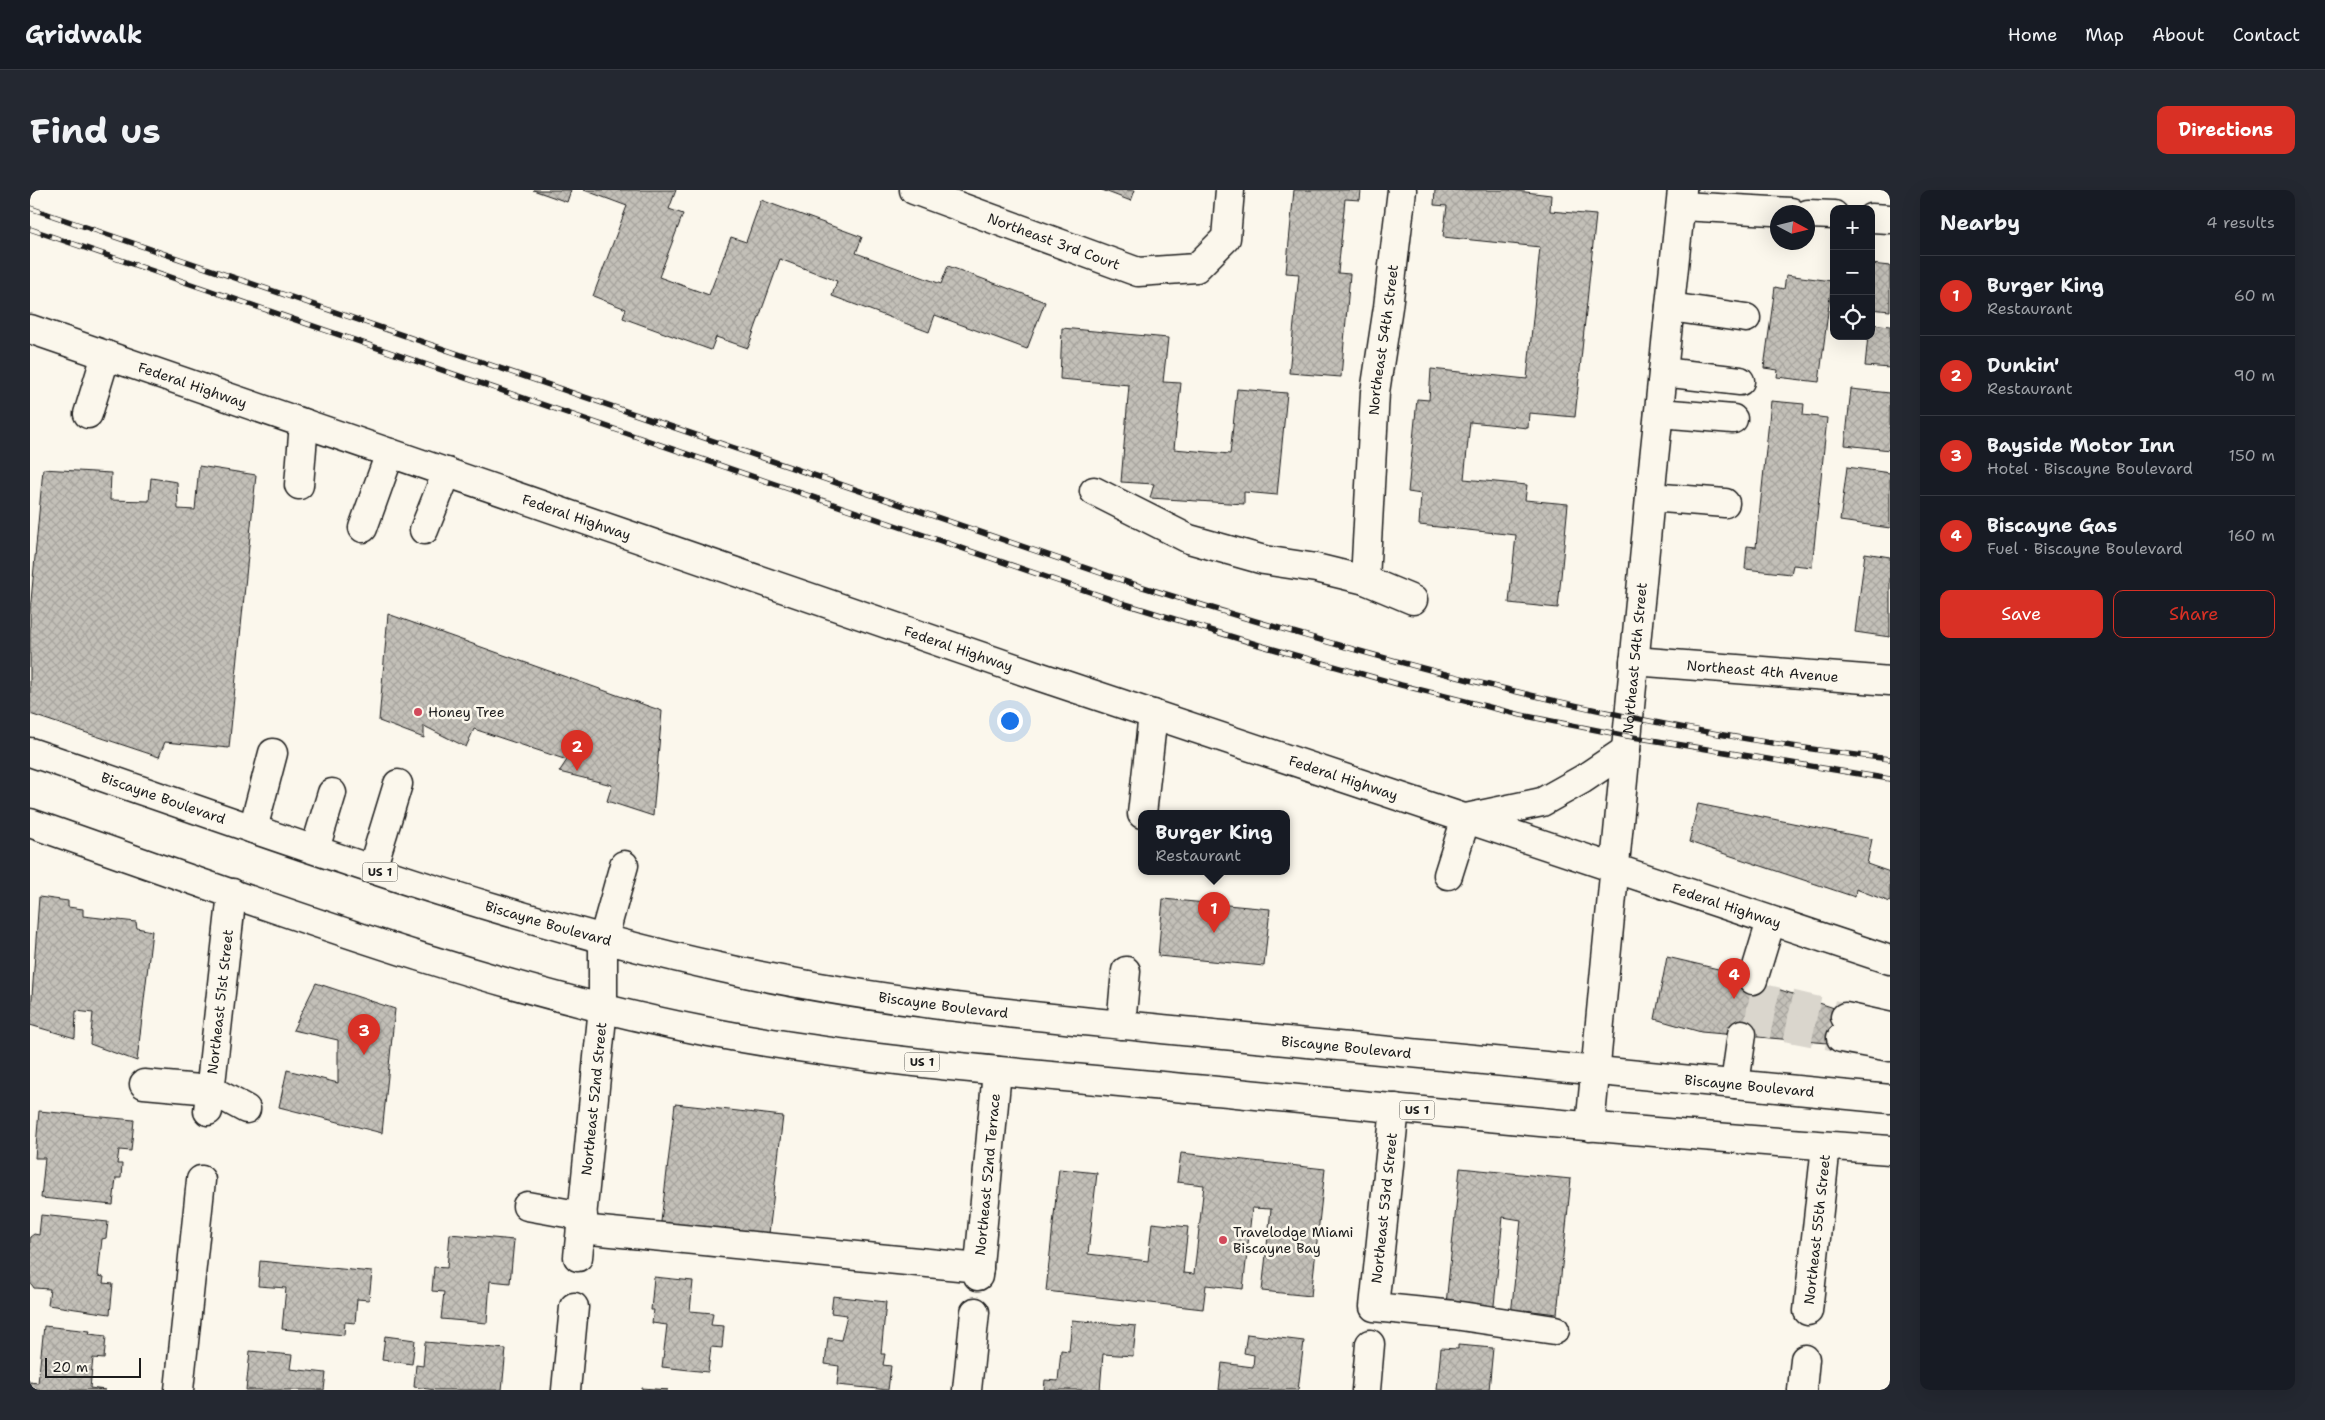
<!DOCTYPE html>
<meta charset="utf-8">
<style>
:root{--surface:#171b24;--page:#242831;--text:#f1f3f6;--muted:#9ea1a6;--line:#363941;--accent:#d93025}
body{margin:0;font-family:"Shantell Sans",sans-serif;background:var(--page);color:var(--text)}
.controls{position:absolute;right:15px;top:15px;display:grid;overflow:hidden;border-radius:10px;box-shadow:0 5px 20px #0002}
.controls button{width:45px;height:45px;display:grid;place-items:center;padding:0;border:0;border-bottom:1px solid var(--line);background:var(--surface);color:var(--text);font:25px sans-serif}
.compass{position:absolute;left:1740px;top:15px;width:45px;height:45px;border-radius:50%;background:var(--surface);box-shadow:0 5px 20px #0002;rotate:97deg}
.scale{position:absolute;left:15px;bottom:12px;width:96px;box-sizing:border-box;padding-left:5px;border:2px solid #1c1c1c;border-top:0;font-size:14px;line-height:18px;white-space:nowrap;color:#1c1c1c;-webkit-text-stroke:4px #fbf7ec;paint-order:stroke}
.you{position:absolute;left:979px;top:530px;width:18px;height:18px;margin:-12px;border:4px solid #fff;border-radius:50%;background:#1a73e8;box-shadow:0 0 0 8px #1a73e833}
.badge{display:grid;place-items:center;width:32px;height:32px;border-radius:50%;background:var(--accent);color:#fff;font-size:16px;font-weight:700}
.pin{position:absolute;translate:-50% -41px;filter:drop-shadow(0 1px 2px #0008)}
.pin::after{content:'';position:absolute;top:26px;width:18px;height:15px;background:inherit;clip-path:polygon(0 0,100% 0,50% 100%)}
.popup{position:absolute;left:1108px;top:620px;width:152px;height:65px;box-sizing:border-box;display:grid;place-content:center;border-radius:10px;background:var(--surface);filter:drop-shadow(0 1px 4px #0005);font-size:16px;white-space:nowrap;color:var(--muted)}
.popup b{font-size:19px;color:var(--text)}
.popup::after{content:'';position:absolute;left:50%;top:100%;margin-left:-10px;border:10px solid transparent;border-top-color:var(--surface)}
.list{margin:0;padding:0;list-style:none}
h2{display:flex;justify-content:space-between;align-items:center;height:65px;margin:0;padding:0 20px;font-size:21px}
h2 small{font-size:16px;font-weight:400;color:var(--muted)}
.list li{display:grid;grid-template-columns:32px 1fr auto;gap:15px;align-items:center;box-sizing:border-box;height:80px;padding:0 20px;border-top:1px solid var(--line)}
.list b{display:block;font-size:19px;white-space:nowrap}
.list p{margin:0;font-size:16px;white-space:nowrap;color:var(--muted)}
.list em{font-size:16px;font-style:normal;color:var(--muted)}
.actions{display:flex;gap:10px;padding:15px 20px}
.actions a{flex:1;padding:11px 0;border:1px solid var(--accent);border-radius:10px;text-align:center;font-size:18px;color:var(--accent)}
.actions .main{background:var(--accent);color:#fff}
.icon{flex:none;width:28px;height:28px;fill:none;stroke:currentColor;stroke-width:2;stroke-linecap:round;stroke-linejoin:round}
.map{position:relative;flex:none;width:1860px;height:1200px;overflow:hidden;border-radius:10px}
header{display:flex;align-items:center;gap:30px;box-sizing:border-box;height:70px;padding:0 25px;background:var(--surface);border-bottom:1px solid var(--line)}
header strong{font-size:24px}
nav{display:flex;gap:28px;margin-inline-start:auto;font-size:18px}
.intro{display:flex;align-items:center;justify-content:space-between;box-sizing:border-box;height:120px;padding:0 30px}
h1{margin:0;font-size:35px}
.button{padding:12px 22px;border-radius:10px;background:var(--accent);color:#fff;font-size:18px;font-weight:700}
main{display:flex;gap:30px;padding:0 30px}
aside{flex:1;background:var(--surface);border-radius:10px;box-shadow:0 5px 20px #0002}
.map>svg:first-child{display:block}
.building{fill:url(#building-cross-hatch);stroke:#1c1c1c}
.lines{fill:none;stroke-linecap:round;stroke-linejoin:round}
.minor-tunnel{stroke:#dad6cd;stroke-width:28;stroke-dasharray:28 14;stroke-linecap:butt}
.minor-casing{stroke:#1c1c1c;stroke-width:31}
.major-casing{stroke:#1c1c1c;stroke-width:31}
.minor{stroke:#fbf7ec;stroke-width:28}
.major{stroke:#fbf7ec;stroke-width:28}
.rail-casing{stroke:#1c1c1c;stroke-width:5.5}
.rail{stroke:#fbf7ec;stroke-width:4;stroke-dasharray:11;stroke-linecap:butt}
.poi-dot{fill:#d1495b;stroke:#fbf7ec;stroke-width:2}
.labels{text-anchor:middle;stroke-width:5;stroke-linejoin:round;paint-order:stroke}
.shield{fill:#fbf7ec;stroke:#5f5e5a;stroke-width:1}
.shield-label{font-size:12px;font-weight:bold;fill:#1c1c1c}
.street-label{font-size:14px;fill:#1c1c1c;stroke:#fbf7ec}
.poi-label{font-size:14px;fill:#1c1c1c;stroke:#fbf7ec;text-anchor:start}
</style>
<header>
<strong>Gridwalk</strong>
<nav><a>Home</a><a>Map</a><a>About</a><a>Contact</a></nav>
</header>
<div class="intro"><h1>Find us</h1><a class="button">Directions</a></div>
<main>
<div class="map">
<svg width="1860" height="1200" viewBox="0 0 1860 1200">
<defs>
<pattern id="building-cross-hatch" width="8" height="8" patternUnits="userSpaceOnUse" patternTransform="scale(1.25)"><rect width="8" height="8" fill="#c3c0b8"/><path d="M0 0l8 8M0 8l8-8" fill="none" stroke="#a7a49e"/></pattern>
</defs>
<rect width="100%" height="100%" fill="#fbf7ec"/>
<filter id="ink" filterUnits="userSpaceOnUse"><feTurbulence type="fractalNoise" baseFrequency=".02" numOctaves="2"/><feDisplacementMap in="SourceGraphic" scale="10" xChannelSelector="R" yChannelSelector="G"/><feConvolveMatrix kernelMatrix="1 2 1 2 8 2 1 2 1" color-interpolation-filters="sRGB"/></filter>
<g filter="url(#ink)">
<!-- building -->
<g class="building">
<polygon points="503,0 541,0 537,12"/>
<polygon points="554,0 646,0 639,19 653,24 629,87 679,105 701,47 716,52 731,10 832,47 826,63 911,94 918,76 1015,112 997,159 905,125 899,142 802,106 807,91 750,69 718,158 686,147 681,160 593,128 596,119 563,106 597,16"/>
<polygon points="1072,0 1105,0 1101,11"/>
<polygon points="1264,0 1331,0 1330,10 1315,9 1308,83 1320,84 1311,187 1259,183 1269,84 1256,83"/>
<polygon points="1405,0 1478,0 1521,5 1520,21 1566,25 1545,227 1499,223 1498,238 1440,232 1434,289 1497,295 1495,310 1538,314 1528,418 1479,413 1486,345 1389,335 1391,304 1378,302 1387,209 1399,210 1401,179 1497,189 1510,57 1413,47 1417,16 1404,15"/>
<polygon points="1841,74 1860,76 1860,121 1841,119"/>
<polygon points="1756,85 1802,91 1789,192 1747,187 1748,180 1734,178 1745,97 1754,99"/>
<polygon points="1841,134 1860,136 1860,178 1835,176 1838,146 1841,146"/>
<polygon points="1032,138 1138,148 1133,192 1151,193 1144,259 1200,264 1207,199 1257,203 1247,305 1214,302 1214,314 1120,308 1124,294 1091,292 1099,195 1030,189"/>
<polygon points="1821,199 1860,203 1860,260 1815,255"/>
<polygon points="1741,211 1774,214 1773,225 1797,228 1782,377 1763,375 1761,384 1715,379 1717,356 1726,357"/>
<polygon points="169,276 226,285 199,558 135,552 129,567 0,524 0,422 13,279 81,283 80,310 119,311 121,288 147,292 148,319 165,320"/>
<polygon points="1817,277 1860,283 1860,338 1810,331"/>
<polygon points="1835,363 1860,367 1860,447 1825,442"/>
<polygon points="358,424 632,521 623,626 577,611 582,595 529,582 537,570 444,539 436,557 394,536 394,548 349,531"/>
<polygon points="1668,614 1842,649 1837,674 1860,682 1860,712 1826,699 1825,707 1659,652"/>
<polygon points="9,707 38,711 38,717 53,719 53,726 106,732 107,738 122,741 107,871 60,854 63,823 46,821 45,848 0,835"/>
<polygon points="1133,709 1240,719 1234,776 1128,766"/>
<polygon points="1637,767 1688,779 1816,822 1809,854 1671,842 1625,829"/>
<polygon points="286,793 365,819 352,943 249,917 257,880 308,893 308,850 263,840"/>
<polygon points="645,914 753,926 738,1052 630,1040"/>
<polygon points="9,921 104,930 101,961 89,960 87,974 92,974 91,988 86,988 83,1015 11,1008 15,968 5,968"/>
<polygon points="1151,963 1295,979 1281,1106 1232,1101 1241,1019 1222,1018 1213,1099 1176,1095 1173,1119 1016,1101 1029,979 1067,983 1058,1064 1118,1071 1122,1033 1158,1037 1153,1083 1164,1084 1174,995 1147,992"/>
<polygon points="1430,978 1541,989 1527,1124 1494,1120 1493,1126 1481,1125 1491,1030 1473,1027 1463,1125 1416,1114"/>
<polygon points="11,1025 78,1032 76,1048 72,1049 68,1086 74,1087 73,1093 83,1094 80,1124 18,1115 20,1099 4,1098 0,1092 0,1047 4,1044 9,1045"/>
<polygon points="420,1044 484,1050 480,1093 460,1091 457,1133 411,1129 414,1102 402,1101 404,1077 417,1078"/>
<polygon points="230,1071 342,1082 339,1110 327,1109 325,1133 315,1132 314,1145 252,1139 256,1098 228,1096"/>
<polygon points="624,1087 663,1091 660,1121 683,1123 681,1135 694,1136 692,1158 681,1157 678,1182 632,1177 637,1135 622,1133 624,1120 621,1120"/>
<polygon points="803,1106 856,1112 851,1164 855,1164 853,1175 861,1176 858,1200 807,1195 809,1176 795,1174 798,1148 811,1150 817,1125 801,1123"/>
<polygon points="1042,1130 1106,1136 1103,1166 1073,1164 1070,1200 1014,1200 1015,1190 1028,1191 1031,1160 1039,1161"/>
<polygon points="14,1136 60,1141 59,1144 76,1146 74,1169 63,1168 60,1198 75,1200 0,1200 0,1192 8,1193"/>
<polygon points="1217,1144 1274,1151 1268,1200 1189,1200 1192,1173 1223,1177 1224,1165 1214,1163"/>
<polygon points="355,1146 385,1150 382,1174 352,1170"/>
<polygon points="395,1152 476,1159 472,1200 405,1200 384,1197 386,1175 393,1176"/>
<polygon points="1428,1155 1463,1158 1459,1200 1407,1200 1411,1158 1428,1159"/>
<polygon points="220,1161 262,1165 260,1179 296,1183 294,1200 216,1200"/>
<polygon points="612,1198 638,1200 612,1200"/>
</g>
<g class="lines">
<!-- minor-tunnel -->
<g class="minor-tunnel">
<polyline points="1720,805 1815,827"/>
<polyline points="1715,829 1811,848"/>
</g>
<!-- minor casing -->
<g class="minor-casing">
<g id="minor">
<path id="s1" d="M884 0 1108 82 1166 78 1196 48 1200 0"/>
<polyline points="1651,16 1761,22"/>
<polyline points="1778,24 1804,25"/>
<polyline points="1841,28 1860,29"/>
<polyline points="1640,117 1716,128"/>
<path id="s2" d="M0 139 1011 487 1860 770"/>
<polyline points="1633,182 1710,191"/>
<polyline points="1629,223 1703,229"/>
<polyline points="58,224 76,165"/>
<polyline points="269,295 274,233"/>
<polyline points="1064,301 1159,349 1234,370 1286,378 1335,390 1383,410"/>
<polyline points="1620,307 1695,313"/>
<polyline points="333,338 360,263"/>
<polyline points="394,340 417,282"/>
<path id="s3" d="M1335 390 1345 202 1358 117 1372 0"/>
<path id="s4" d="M1604 471 1860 491"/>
<polyline points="1112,624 1123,524"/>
<polyline points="223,639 243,563"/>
<polyline points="285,659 302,603"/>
<polyline points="342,679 368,594"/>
<polyline points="1418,685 1436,628"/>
<polyline points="1723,790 1741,731"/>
<polyline points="1815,827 1860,837"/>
<polyline points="1091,835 1096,781"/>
<polyline points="1811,848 1860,857"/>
<polyline points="114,894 181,900 216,919"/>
<polyline points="1705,894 1712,844"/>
<polyline points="1365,918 1344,1117 1424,1125 1525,1140"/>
<path id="s5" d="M178 921 202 703"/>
<polyline points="497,1016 553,1026"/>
<polyline points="551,1039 949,1078"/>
<path id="s6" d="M548 1067 573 817V750L594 675"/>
<path id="s7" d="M948 1086 967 881"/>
<path id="s8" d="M1778 1121 1796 956"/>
<polyline points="149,1200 171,990"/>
<polyline points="536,1200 544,1117"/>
<polyline points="937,1200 945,1122"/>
<polyline points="1336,1200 1340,1154"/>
<polyline points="1772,1200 1775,1169"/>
</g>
</g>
<!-- major casing -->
<g class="major-casing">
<g id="major">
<path id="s9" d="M0 562C229 640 456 726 693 778 858 815 1026 828 1194 845 1416 867 1638 888 1860 909"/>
<polyline points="1436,628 1512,612 1553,589 1596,560"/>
<path d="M0 633C222 710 443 795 674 841 839 873 1008 884 1176 900 1404 922 1632 945 1860 960"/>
<path id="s10" d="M1560 937 1620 307 1652 0"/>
</g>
</g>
<!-- minor -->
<use href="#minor" class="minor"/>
<!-- major -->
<use href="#major" class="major"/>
<!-- rail casing -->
<g class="rail-casing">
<g id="rail">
<path d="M0 18 1100 393C1348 470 1600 540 1860 569"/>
<polyline points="0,39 1092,413 1229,455 1371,495 1491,525 1597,546 1860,589"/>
</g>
</g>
<!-- rail -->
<use href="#rail" class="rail"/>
</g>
</g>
<!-- markers -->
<g class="poi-dot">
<circle cx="388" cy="522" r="5"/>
<circle cx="1193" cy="1050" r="5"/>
</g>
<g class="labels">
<!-- shield labels -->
<g class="shield">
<rect x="332.5" y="672.5" width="35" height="19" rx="4"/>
<rect x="874.5" y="862.5" width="35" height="19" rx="4"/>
<rect x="1369.5" y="910.5" width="35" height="19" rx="4"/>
</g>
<g class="shield-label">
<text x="350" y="686">US 1</text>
<text x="892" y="876">US 1</text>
<text x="1387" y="924">US 1</text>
</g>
<!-- street labels -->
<g class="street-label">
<text dy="5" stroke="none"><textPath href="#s1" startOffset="149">Northeast 3rd Court</textPath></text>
<text dy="5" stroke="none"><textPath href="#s3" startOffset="241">Northeast 54th Street</textPath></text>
<text dy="5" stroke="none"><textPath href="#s2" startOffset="172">Federal Highway</textPath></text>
<text dy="5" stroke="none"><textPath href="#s2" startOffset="578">Federal Highway</textPath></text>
<text dy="5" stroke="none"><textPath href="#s2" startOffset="982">Federal Highway</textPath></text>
<text dy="5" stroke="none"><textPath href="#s10" startOffset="471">Northeast 54th Street</textPath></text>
<text dy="5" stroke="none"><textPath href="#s4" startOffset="129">Northeast 4th Avenue</textPath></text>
<text dy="5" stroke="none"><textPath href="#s2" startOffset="1388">Federal Highway</textPath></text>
<text dy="5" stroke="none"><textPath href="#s9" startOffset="141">Biscayne Boulevard</textPath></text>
<text dy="5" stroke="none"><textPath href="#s2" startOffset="1792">Federal Highway</textPath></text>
<text dy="5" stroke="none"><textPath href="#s9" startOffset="546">Biscayne Boulevard</textPath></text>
<text dy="5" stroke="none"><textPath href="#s5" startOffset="110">Northeast 51st Street</textPath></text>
<text dy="5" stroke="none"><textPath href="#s9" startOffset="950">Biscayne Boulevard</textPath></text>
<text dy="5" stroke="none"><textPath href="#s9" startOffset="1355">Biscayne Boulevard</textPath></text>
<text dy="5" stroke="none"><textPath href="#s9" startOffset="1760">Biscayne Boulevard</textPath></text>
<text dy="5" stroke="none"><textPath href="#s6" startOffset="159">Northeast 52nd Street</textPath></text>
<text dy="5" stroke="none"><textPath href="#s7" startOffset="102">Northeast 52nd Terrace</textPath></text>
<text transform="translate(1354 1018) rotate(-84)" y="5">Northeast 53rd Street</text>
<text dy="5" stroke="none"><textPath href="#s8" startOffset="82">Northeast 55th Street</textPath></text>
</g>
<!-- poi labels -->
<g class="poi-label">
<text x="398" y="527">Honey Tree</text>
<text x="1203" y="1047">Travelodge Miami<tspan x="1203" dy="16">Biscayne Bay</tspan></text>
</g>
</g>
</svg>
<div class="controls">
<button>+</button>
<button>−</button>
<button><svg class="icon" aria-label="locate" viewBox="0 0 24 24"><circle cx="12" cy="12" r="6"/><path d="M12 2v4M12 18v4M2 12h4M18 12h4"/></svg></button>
</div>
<svg class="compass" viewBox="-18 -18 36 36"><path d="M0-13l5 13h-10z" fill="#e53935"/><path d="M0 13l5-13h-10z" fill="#9ea1a6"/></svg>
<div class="scale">20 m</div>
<div class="you"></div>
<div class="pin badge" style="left:1184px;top:743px">1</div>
<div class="popup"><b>Burger King</b>Restaurant</div>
<div class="pin badge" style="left:547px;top:581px">2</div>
<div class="pin badge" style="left:334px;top:865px">3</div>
<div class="pin badge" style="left:1704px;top:809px">4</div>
</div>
<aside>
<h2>Nearby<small>4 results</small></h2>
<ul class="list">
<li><span class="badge">1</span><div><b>Burger King</b><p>Restaurant</p></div><em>60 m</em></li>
<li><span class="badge">2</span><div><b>Dunkin'</b><p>Restaurant</p></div><em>90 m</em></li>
<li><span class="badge">3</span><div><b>Bayside Motor Inn</b><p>Hotel · Biscayne Boulevard</p></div><em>150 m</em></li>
<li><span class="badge">4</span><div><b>Biscayne Gas</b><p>Fuel · Biscayne Boulevard</p></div><em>160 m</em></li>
</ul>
<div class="actions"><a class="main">Save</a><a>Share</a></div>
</aside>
</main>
